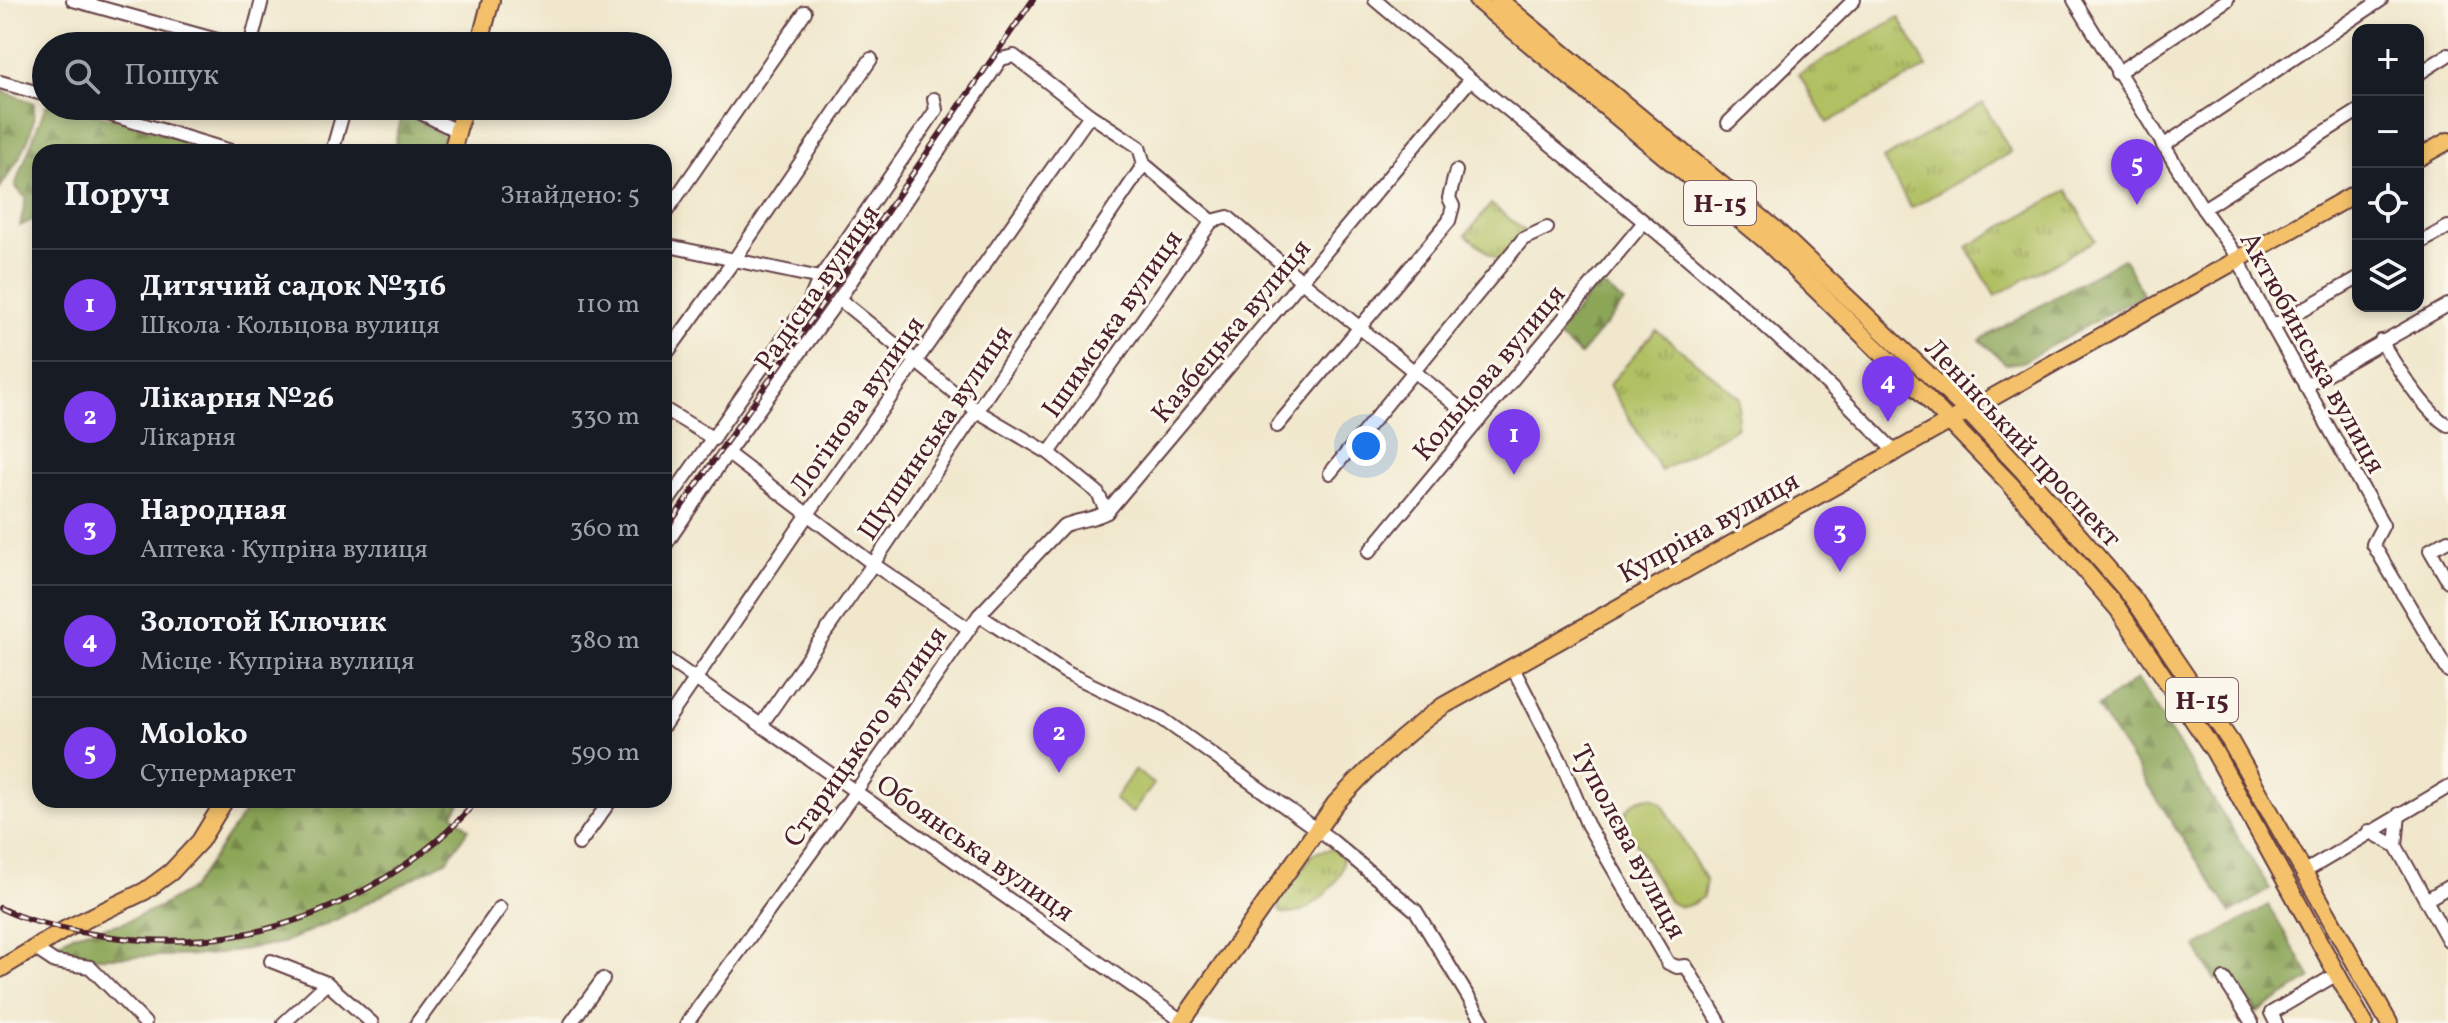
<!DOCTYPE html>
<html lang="uk">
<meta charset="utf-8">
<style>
:root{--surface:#171b24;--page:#20242c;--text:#f1f3f6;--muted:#9ea1a6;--line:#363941;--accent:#7c3aed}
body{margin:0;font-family:Vollkorn,serif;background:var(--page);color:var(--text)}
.controls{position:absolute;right:24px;top:24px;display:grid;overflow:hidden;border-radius:16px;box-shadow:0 4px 12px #0003}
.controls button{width:72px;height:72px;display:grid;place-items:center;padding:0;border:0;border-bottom:2px solid var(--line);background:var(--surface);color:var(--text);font:40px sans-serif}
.you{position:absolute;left:1366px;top:446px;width:28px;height:28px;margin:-20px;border:6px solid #fff;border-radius:50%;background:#1a73e8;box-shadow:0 0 0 12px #1a73e833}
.badge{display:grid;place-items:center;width:52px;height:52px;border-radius:50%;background:var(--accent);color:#fff;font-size:26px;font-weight:700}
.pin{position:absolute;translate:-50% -66px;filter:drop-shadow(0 2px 4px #0008)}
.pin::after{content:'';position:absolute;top:42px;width:28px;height:24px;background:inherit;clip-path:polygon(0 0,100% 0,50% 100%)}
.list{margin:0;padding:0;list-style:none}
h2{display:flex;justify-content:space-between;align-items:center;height:104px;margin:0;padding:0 32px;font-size:34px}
h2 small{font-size:26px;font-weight:400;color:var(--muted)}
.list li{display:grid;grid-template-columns:52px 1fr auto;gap:24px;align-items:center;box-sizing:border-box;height:112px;padding:0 32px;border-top:2px solid var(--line)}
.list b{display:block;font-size:30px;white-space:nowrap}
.list p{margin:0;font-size:26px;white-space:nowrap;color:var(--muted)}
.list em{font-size:26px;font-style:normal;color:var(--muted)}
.icon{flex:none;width:44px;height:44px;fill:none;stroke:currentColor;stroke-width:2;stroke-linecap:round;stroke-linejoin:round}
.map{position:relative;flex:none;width:2448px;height:1023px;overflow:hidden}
.search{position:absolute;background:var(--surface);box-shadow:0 4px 12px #0003;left:32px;top:32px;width:640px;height:88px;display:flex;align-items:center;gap:20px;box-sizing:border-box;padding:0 28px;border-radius:44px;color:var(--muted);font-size:30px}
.panel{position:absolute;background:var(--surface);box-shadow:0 4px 12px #0003;left:32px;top:144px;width:640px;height:664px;border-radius:24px}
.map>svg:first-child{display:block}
.grass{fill:url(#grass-tufts);stroke:#7d7046;stroke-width:2}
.forest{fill:url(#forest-firs);stroke:#6b6242;stroke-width:2}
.pitch{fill:#b0c062;stroke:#7d7046;stroke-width:2}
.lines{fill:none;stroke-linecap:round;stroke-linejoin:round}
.minor-casing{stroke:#633d43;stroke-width:16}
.major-casing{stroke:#633d43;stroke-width:20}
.minor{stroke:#fff;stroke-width:12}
.major{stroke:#f4c16a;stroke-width:16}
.rail-casing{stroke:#4a1f2b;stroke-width:6}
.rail{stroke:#fbf7ec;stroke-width:3;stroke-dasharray:9;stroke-linecap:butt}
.labels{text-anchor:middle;stroke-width:6;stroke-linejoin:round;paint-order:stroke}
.shield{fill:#fbf7ec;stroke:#7f6065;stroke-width:2}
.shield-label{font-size:26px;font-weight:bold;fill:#4a1f2b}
.street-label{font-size:28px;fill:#4a1f2b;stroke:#fbf7ec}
</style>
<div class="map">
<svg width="2448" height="1023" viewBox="0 0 2448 1023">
<defs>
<pattern id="grass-tufts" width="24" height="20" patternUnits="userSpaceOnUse" patternTransform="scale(2)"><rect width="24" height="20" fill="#b0c062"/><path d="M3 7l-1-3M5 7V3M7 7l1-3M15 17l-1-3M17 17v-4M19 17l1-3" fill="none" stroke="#919b51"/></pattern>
<pattern id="forest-firs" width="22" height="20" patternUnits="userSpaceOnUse" patternTransform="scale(2)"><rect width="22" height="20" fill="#8ca658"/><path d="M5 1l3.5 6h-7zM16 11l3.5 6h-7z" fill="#748749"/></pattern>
</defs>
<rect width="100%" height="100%" fill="#fbf7ec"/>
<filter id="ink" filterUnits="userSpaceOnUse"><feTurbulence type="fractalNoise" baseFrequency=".0125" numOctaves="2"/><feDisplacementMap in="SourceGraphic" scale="16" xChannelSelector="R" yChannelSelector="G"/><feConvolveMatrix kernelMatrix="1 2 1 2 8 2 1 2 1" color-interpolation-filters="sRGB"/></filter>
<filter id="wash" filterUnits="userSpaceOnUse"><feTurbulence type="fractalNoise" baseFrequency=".006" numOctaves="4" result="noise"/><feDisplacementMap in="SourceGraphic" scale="32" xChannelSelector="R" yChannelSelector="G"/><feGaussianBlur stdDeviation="1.8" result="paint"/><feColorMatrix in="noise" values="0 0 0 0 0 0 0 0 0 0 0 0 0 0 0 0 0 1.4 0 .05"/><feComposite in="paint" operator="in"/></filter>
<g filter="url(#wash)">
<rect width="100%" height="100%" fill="#f0e7cc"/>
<!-- grass -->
<g class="grass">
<polygon points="1899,17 1927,67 1827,123 1799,74"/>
<polygon points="1983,103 2011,152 1911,208 1883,159"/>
<polygon points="2067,190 2095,240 1995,296 1967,247"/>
<polygon points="1491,204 1526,232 1501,263 1466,235"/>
<polygon points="1656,330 1740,398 1736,428 1661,471 1609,385"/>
<path d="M1333 849C1336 851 1341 854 1342 858 1349 879 1301 924 1280 912L1278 904 1312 855 1316 852Z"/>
</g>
<!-- forest -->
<g class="forest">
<path d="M0 90 34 103C37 135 16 163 0 188Z"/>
<polygon points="46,105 70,106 206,146 202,152 40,152 40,216 20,226 26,198 15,186"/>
<polygon points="403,111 446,138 443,152 393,152"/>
<polygon points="2123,258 2143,294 2022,362 2006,364 1980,340"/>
<polygon points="1599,283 1624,303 1580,355 1556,335"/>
<polygon points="2137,679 2270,889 2231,913 2097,707"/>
<polygon points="253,800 462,800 453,814 469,829 447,860 337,919 282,943 208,955 59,958 51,947 73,934 123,923 159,907 192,888"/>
<polygon points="2268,905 2311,978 2257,1013 2232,974 2215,980 2196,947"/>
</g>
<!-- pitch -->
<g class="pitch">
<polygon points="1135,770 1154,784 1132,813 1114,799"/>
<path d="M1652 797 1662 803 1706 881 1703 897C1692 906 1681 911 1669 901L1625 824C1623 807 1636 798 1652 797Z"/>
</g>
</g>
<g filter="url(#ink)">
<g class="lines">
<!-- minor casing -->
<g class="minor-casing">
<g id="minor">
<polyline points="73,0 239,46"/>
<path d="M1375 0C1550 148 1736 285 1894 451"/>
<polyline points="2074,0 2203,209 2239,259 2250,286 2383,525 2373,544 2448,671"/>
<polyline points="250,46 262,0"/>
<polyline points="2117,73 2227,0"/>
<polyline points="2418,74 2448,55"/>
<polyline points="0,82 46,95"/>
<polyline points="82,106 234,152"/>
<polyline points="407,106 457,131"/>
<polyline points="1728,123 1854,0"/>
<polyline points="2163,146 2381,0"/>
<polyline points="332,152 345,106"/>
<polyline points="2203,209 2358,111"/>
<polyline points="664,215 805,12"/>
<polyline points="2418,244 2448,227"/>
<polyline points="664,245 820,278"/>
<polyline points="839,299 977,411 1049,453 1097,492 1107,512"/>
<polyline points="2272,327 2358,278"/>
<path d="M2381 341C2394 363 2427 415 2448 425"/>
<polyline points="664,357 730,266 871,59"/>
<polyline points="2305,386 2448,305"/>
<polyline points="664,409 714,439"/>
<polyline points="1277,426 1449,221 1453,206 1449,198 1456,171"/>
<polyline points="730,449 727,453 873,564 969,629"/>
<polyline points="1049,453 1212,221"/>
<polyline points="1330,473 1523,239 1547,228"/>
<polyline points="664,507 810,300 818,281 936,110 934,99"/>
<polyline points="2448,540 2430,550 2448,581"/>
<polyline points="664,547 730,449 839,299 1001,59 1014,56 1090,115 1139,147 1144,164 1212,221 1228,217 1303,282 1477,422"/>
<polyline points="1369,552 1644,222"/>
<polyline points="979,615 1065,672 1161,718 1330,839 1416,911 1484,1023"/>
<polyline points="664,657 1185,1023"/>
<polyline points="1512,666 1562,764 1587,824 1668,963 1677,967 1686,966 1720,1023"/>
<polyline points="664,725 808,514 1090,115"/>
<polyline points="761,725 873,564 1144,164"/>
<polyline points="2369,831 2396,846 2399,814"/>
<polyline points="579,844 611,800"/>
<polyline points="2396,846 2448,940"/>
<polyline points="2304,872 2448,787"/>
<polyline points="2426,900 2448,887"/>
<polyline points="34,948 55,962 90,967 145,1023"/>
<polyline points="271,961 327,983 372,1023"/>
<polyline points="2224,979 2252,1023"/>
<polyline points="284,1023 327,983"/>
<polyline points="417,1023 500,908"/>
<polyline points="571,1023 603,979"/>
<path d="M687 1023 856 791 979 615 1063 526C1079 519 1093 520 1107 512L1470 80"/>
<polyline points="2276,1023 2271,1013 2337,974"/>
</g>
</g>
<!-- major casing -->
<g class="major-casing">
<g id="major">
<polyline points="1477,0 1765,240 1914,385 2010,484 2118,609 2214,751 2364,1023"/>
<polyline points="1499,0 1775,229 1968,412 2023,471 2133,598 2230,741 2389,1023"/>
<polyline points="479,46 491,0"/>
<polyline points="452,152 464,106"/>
<polyline points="2418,158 2448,141"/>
<polyline points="0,969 66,929 145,891 171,872 200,841 225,800"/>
<path d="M1181 1023 1335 804C1368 768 1403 735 1443 706L2358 192"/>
</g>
</g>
<!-- minor -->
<use href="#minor" class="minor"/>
<!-- major -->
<use href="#major" class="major"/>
<!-- rail casing -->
<g class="rail-casing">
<g id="rail">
<polyline points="664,532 1033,0"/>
<path d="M0 908C26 921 53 926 81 932 191 953 289 937 385 878 419 857 451 832 477 800"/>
</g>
</g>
<!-- rail -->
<use href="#rail" class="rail"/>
</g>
</g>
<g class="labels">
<!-- shield labels -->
<g class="shield">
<rect x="1684" y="181" width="72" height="44" rx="6"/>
<rect x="2166" y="678" width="72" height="44" rx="6"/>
</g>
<g class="shield-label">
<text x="1720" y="212">Н-15</text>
<text x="2202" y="709">Н-15</text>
</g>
<!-- street labels -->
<g class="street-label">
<text transform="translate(816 287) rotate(-55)" y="10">Радісна вулиця</text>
<text transform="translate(1111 323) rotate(-55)" y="10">Ішимська вулиця</text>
<text transform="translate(1230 330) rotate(-50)" y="10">Казбецька вулиця</text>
<text transform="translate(2314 352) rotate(61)" y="10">Актюбинська вулиця</text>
<text transform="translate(1488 372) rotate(-50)" y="10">Кольцова вулиця</text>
<text transform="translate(856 405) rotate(-55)" y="10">Логінова вулиця</text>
<text transform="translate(934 432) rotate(-56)" y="10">Шушинська вулиця</text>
<text transform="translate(2024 442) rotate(47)" y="10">Ленінський проспект</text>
<text transform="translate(1708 526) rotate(-29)" y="10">Купріна вулиця</text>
<text transform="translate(864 736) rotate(-55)" y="10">Старицького вулиця</text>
<text transform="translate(1630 841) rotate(62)" y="10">Туполєва вулиця</text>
<text transform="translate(976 847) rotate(35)" y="10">Обоянська вулиця</text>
</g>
</g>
</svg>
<div class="controls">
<button>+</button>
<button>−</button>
<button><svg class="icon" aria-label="locate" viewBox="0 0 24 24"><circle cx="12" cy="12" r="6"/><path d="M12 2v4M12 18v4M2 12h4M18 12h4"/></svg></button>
<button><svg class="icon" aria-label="layers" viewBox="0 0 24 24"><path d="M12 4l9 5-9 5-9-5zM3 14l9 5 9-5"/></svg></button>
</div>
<div class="you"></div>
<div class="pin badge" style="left:1514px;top:475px">1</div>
<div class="pin badge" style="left:1059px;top:773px">2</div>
<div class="pin badge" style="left:1840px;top:572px">3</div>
<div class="pin badge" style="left:1888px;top:422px">4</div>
<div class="pin badge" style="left:2137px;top:205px">5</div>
<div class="search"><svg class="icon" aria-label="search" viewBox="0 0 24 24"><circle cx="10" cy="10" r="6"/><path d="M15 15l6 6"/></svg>Пошук</div>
<section class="panel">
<h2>Поруч<small>Знайдено: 5</small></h2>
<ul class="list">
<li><span class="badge">1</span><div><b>Дитячий садок №316</b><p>Школа · Кольцова вулиця</p></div><em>110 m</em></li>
<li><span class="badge">2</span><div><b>Лікарня №26</b><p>Лікарня</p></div><em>330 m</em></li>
<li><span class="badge">3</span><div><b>Народная</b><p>Аптека · Купріна вулиця</p></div><em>360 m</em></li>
<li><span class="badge">4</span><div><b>Золотой Ключик</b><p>Місце · Купріна вулиця</p></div><em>380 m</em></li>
<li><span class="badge">5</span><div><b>Moloko</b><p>Супермаркет</p></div><em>590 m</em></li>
</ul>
</section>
</div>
